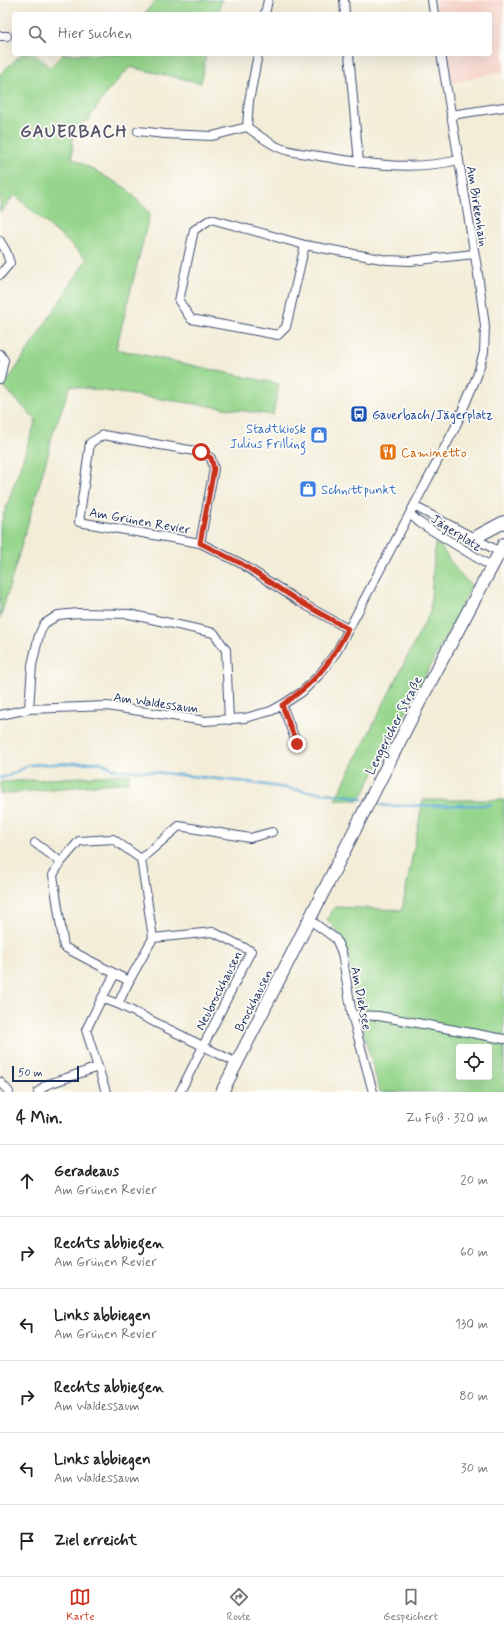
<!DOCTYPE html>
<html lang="de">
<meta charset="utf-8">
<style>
:root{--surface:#fff;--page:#f6f6f6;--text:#222;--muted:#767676;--line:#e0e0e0;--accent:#c8321e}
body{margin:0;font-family:Mynerve,sans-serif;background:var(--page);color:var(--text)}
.controls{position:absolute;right:12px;bottom:12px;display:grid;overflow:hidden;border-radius:4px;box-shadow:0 4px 16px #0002}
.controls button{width:36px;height:36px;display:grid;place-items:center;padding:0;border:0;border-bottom:1px solid var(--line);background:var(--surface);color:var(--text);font:20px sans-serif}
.scale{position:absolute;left:12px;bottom:10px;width:67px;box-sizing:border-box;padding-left:4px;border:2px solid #1b2f5e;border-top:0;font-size:11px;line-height:14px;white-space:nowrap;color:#1b2f5e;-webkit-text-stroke:3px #fdfcf7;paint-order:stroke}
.stop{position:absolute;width:12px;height:12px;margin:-9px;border:3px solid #c8321e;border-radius:50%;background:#fff}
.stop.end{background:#c8321e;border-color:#fff;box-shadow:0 1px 4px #0008}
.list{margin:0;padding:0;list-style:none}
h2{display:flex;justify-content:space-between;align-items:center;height:52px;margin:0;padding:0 16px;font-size:17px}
h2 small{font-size:13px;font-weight:400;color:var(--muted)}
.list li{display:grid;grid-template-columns:26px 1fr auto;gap:12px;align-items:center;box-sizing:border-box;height:72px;padding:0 16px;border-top:1px solid var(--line)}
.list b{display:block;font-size:15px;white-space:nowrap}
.list p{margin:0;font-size:13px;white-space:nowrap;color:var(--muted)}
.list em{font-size:13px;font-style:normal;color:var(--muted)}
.icon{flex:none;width:22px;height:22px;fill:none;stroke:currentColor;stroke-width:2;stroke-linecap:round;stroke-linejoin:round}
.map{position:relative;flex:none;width:504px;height:1092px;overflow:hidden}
.search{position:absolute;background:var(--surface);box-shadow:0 4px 16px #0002;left:12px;right:12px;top:12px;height:44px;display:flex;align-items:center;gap:10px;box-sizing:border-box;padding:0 14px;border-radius:4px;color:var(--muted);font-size:15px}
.sheet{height:484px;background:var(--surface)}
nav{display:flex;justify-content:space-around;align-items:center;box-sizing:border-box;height:56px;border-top:1px solid var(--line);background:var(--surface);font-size:11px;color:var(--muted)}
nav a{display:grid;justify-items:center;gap:2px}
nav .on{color:var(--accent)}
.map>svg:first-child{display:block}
.built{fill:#f7d1c8}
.green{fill:#96d68c;stroke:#588275;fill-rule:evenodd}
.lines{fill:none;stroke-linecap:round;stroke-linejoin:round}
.stream{stroke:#5dacd7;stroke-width:2.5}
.street-casing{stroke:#3b4c70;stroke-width:10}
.secondary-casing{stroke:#3b4c70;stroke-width:14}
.street{stroke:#fff;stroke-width:8}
.secondary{stroke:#fff;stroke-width:12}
.route{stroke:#c8321e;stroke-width:5}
.labels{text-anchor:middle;stroke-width:3.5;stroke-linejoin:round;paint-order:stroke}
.street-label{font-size:13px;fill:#1b2f5e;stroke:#fdfcf7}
.transit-label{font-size:13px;fill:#164399;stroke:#fdfcf7;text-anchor:start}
.shop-label{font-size:13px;fill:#366cbe;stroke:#fdfcf7;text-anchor:end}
.food-label{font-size:13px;fill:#c56008;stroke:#fdfcf7;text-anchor:start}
.district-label{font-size:17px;font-weight:bold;letter-spacing:1px;fill:#58566b;stroke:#fdfcf7}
</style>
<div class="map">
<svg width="504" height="1092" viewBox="0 0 504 1092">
<rect width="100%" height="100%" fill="#fdfcf7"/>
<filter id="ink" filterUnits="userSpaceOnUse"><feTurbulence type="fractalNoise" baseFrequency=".025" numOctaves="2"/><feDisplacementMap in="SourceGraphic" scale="8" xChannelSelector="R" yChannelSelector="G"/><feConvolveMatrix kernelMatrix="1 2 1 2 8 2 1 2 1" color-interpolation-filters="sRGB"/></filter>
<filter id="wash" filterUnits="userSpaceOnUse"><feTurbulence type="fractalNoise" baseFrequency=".012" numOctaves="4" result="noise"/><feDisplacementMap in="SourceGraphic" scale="16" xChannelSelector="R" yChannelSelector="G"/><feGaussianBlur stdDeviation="0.9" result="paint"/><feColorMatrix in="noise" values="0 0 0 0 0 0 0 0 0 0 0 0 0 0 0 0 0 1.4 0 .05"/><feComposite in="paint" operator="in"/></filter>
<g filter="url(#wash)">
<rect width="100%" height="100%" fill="#f3edd8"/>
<!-- built -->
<polygon class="built" points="435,0 504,0 504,71 452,83 446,54 490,54 490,14 437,14"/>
<!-- green -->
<g class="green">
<polygon points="156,0 222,0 217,14 144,14"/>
<polygon points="22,54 34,54 50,67 63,54 206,54 201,83 130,67 107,92 88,120 73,128 72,158 126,188 150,213 116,349 279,384 273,415 70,386 51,439 49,451 0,619 0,526 36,420 4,387 87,259 15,195 0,212 0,74"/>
<polygon points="435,543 441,547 458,572 472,586 360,800 335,800 430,612"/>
<polygon points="129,774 128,782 0,794 1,782"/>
<path d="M423 800H504V1092H380L361 1024 350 974 348 953 336 930 327 919 335 907 402 910ZM459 1047H489V1077H459Z"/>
</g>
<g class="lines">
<!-- stream -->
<g class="stream">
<polyline points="0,778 8,776 29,765 100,762 117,770 143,771 247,782 304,791 351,796 362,799"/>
<polyline points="378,804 386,806 491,805"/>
</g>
</g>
</g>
<g filter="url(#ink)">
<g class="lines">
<!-- street casing -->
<g class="street-casing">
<g id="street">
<polyline points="344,0 345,14"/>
<polyline points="432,0 434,14"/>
<polyline points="265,14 268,0"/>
<polyline points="0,36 7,36"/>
<polyline points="349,54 359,163"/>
<polyline points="451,115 504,107"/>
<path d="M247 127C257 134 272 146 283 149 294 153 308 154 319 156 366 164 412 171 459 160"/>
<polyline points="247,127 249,101 258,54"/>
<polyline points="138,131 165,134 212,136 247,127"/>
<polyline points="0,241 6,251 10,263 0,275"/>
<polyline points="305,245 286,327 278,335 191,319 179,301 194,230 211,219 305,245 387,260 410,261 474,254"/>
<polyline points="0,354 4,360 0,379"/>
<polyline points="414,506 500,552"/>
<polyline points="410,514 420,523 492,567"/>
<polyline points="200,543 214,469 211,458 201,452 103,435 90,443 79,522 200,543 242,564 300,602 348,629"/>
<polyline points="282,705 297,744"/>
<polyline points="29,709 32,665 39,635 44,624 58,615 78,613 129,614 214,633 226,650 229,720"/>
<polyline points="0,715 29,709 107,706 205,721 245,718 271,711 282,705 302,692 320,674 337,651 455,428 477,376 484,352 485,326 478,274 441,54"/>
<polyline points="35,843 61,862"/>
<polyline points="141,859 113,839 79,841 61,862 53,875 64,947 129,981 153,938"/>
<polyline points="310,920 336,939 342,953 352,1015 373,1092"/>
<polyline points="129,981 118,1004 237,1063"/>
<polyline points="102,998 115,974"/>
<polyline points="352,1015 379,1016 504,1039"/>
<polyline points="0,1082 9,1092"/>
<polyline points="38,1092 46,1085 98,1067"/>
<polyline points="106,1092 86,1030 102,998 118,1004"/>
<polyline points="180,1092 251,951 213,932 153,938 141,859 179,826 250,838 272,832"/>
</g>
</g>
<!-- secondary casing -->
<g class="secondary-casing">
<g id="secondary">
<polyline points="474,538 504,522"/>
<polyline points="222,1092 419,703 504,544"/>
</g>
</g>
<!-- street -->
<use href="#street" class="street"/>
<!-- secondary -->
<use href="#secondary" class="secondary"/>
</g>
</g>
<g class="lines" filter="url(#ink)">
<!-- route -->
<path class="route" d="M201 452 211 458 214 469 200 543 242 564 300 602 348 629C330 664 315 683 282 705L297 744"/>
</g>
<!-- icons -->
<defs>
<g id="bus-square" transform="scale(0.9)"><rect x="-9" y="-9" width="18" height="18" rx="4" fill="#1a4fb4" stroke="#fdfcf7"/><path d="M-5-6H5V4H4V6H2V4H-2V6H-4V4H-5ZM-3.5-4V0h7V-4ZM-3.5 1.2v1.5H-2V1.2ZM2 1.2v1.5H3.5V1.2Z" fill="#fff"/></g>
<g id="shop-square" transform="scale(0.9)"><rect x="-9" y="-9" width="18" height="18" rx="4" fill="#3f7fe0" stroke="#fdfcf7"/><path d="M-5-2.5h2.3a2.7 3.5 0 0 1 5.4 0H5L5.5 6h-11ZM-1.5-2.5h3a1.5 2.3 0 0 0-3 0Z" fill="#fff"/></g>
<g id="restaurant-square" transform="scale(0.9)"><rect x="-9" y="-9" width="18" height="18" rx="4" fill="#e8710a" stroke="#fdfcf7"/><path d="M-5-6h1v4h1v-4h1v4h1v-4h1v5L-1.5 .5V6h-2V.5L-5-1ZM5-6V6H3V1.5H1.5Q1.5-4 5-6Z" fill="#fff"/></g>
</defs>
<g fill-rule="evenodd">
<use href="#bus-square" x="359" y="414"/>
<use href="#shop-square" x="319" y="435"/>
<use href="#restaurant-square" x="388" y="452"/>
<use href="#shop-square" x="308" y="489"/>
</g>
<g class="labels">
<!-- street labels -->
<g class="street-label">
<text transform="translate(478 206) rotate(81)" y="5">Am Birkenhain</text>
<text transform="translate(140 520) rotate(10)" y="5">Am Grünen Revier</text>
<text transform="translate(457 532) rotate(32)" y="5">Jägerplatz</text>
<text transform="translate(156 702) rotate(8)" y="5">Am Waldessaum</text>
<text transform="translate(393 725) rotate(-63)" y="5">Lengericher Straße</text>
<text transform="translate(218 990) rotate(-63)" y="5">Neubrockhausen</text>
<text transform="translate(362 998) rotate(79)" y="5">Am Dieksee</text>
<text transform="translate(253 1000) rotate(-63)" y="5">Brockhausen</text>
</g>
<!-- transit labels -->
<g class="transit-label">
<text x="372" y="419">Gauerbach/Jägerplatz</text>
</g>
<!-- shop labels -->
<g class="shop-label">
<text x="306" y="433">Stadtkiosk<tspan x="306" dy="15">Julius Frilling</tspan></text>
<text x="321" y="494" text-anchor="start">Schnittpunkt</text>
</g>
<!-- food labels -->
<g class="food-label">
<text x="401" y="457">Caminetto</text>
</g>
<!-- district labels -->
<g class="district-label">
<text x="74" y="137">GAUERBACH</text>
</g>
</g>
</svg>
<div class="controls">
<button><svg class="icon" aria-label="locate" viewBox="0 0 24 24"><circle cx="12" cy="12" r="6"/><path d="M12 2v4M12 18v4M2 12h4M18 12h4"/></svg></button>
</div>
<div class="scale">50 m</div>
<div class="stop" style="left:201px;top:452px"></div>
<div class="stop end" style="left:297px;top:744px"></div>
<div class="search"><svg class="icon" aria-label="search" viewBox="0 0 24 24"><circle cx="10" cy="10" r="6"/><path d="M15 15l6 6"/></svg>Hier suchen</div>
</div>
<section class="sheet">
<h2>4 Min.<small>Zu Fuß · 320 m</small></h2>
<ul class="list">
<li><svg class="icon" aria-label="ahead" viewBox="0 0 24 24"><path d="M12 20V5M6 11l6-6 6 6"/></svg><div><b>Geradeaus</b><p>Am Grünen Revier</p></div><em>20 m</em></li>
<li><svg class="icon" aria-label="right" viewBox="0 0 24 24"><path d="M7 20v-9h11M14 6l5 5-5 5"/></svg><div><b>Rechts abbiegen</b><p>Am Grünen Revier</p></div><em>60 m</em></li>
<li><svg class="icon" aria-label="left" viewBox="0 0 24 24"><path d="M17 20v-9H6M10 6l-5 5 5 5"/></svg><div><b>Links abbiegen</b><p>Am Grünen Revier</p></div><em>130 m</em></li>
<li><svg class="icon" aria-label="right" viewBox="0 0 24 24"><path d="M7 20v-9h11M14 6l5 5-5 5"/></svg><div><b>Rechts abbiegen</b><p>Am Waldessaum</p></div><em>80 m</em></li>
<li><svg class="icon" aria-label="left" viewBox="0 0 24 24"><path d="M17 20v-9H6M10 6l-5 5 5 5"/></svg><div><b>Links abbiegen</b><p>Am Waldessaum</p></div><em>30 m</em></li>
<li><svg class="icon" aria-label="arrive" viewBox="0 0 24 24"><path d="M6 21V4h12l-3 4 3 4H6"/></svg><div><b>Ziel erreicht</b></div></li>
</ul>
</section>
<nav>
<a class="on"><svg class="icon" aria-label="map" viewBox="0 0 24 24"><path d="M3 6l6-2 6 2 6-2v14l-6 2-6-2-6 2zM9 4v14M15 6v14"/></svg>Karte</a>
<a><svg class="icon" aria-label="directions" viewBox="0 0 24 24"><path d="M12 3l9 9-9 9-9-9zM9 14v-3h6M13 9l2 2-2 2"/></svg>Route</a>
<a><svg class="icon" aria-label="saved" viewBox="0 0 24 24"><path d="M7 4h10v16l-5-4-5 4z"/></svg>Gespeichert</a>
</nav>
